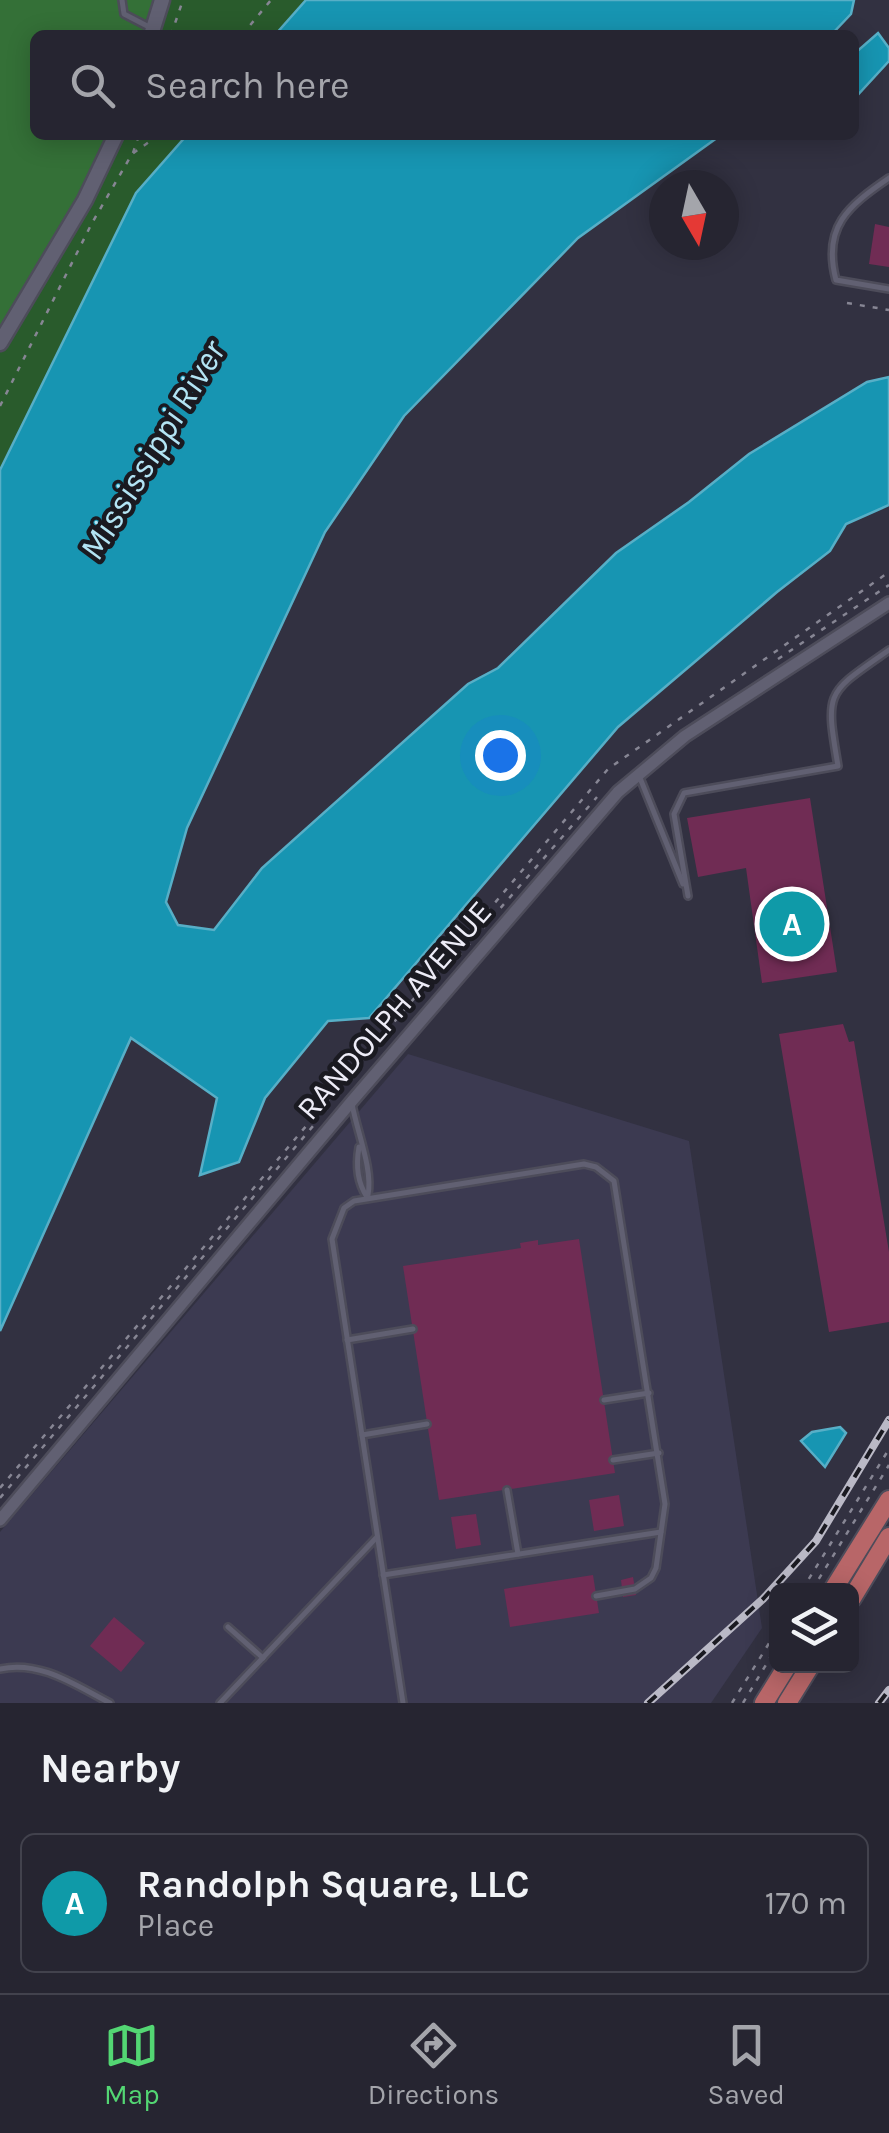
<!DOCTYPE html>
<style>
:root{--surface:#262531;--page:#32313d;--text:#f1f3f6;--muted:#a4a5ab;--line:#42424d;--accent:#53d673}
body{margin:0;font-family:Karla,sans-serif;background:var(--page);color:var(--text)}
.controls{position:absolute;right:30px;bottom:30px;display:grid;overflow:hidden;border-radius:15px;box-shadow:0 5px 25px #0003}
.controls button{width:90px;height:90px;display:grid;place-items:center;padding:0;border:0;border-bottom:2px solid var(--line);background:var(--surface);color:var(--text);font:50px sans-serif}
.compass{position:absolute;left:649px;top:170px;width:90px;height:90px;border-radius:50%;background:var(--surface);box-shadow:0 5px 25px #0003;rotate:171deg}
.you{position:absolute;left:500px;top:755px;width:35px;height:35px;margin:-25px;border:8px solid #fff;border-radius:50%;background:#1a73e8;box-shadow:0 0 0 15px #1a73e833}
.badge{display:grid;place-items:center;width:65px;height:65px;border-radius:50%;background:var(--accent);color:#fff;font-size:32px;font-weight:700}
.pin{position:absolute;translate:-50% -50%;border:5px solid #fff;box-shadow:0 2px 10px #0006}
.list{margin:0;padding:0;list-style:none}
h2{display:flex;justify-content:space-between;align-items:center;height:130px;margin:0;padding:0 40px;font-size:42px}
h2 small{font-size:32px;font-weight:400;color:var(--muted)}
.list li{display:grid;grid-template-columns:65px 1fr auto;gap:30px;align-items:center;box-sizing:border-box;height:140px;margin:0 20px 20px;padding:0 20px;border:2px solid var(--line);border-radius:15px}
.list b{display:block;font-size:38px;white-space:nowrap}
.list p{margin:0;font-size:32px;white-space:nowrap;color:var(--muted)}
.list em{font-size:32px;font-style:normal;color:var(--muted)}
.icon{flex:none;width:55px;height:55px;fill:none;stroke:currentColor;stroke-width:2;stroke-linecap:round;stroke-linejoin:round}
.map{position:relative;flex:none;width:889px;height:1703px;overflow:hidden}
.search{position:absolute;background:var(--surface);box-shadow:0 5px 25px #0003;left:30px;right:30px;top:30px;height:110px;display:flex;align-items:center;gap:25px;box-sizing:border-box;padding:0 35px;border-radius:15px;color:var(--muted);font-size:38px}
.sheet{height:290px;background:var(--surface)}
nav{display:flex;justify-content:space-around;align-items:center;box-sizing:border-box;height:140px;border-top:2px solid var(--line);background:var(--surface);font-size:28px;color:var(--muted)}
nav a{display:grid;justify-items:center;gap:5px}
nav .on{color:var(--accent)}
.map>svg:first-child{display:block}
.built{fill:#3c3a51}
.green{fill:#295b2c}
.forest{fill:#347037}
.water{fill:#1795b2;stroke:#57afc7;stroke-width:2.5}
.building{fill:#702c54}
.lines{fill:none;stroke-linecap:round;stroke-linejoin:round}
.service-casing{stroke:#4d4c5a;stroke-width:10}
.minor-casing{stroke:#4d4c5a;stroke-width:16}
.tertiary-casing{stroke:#4d4c5a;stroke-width:19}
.trunk-casing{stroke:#4d4c5a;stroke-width:22}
.path{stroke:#878694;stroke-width:2.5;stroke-dasharray:5 8;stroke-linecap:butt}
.service{stroke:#616072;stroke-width:5}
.minor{stroke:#616072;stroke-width:11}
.tertiary{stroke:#616072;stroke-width:14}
.trunk{stroke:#b86668;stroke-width:18}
.rail-casing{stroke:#bab9c6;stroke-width:8}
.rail{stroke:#1a1a21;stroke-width:4;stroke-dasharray:11;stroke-linecap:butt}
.labels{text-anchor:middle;stroke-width:9;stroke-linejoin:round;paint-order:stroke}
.street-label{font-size:32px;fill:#edecf7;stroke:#1a1a21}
.water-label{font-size:35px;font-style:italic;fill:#b3e4f4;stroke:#1a1a21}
</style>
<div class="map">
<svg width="889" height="1703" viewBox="0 0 889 1703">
<rect width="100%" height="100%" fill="#323141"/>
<!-- built -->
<polygon class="built" points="408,1054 689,1141 762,1628 711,1703 0,1703 0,1532"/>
<!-- green -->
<polygon class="green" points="0,0 306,0 275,35 35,35 35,135 187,135 136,193 0,470"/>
<!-- forest -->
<polygon class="forest" points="0,0 163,0 151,35 35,35 35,135 114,135 0,343"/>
<!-- water -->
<g class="water">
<polygon points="306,0 854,0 851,14 831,35 275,35"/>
<polygon points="878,33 889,48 889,61 854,99 854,54"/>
<polygon points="187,135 721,135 578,238 404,416 325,532 187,828 166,902 178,925 214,930 262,868 468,684 498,668 616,553 689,502 749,454 867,382 889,377 889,505 846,524 830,551 777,592 618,727 369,1018 328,1021 265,1098 239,1162 200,1175 217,1098 131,1038 0,1331 0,470 136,193"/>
<polygon points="840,1427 846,1433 825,1467 801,1441 812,1432"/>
</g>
<!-- building -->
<g class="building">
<polygon points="875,224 889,227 889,267 869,264"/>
<polygon points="810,798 837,972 762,983 746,868 698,877 687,818"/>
<polygon points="843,1024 849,1042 854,1041 889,1252 889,1322 829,1332 779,1034"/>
<polygon points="579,1239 615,1473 439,1500 403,1266 521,1248 520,1243 538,1240 538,1245"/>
<polygon points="619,1495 624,1526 594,1531 589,1500"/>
<polygon points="476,1514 481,1545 456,1549 451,1517"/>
<polygon points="593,1575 599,1613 510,1627 504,1589"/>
<polygon points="633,1577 636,1595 623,1597 621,1580"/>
<polygon points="114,1617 145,1643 121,1672 90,1646"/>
</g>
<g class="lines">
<!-- service casing -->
<g class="service-casing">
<g id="service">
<polyline points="122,0 124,14 151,28"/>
<path d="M889 178C848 206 822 227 836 280L889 289"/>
<polyline points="640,778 683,884"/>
<path d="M688 896 674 814 684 793 838 766C825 690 826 694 889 650"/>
<path d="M352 1104C357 1132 373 1169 368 1195"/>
<path d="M359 1147C356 1164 357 1182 367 1197"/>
<polyline points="347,1340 413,1329"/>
<polyline points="604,1400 649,1393"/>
<polyline points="362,1435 427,1424"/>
<polyline points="613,1460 659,1453"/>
<polyline points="507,1490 518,1554"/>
<polyline points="383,1575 661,1532"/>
<polyline points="228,1627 263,1658"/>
<path d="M0 1669C40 1660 75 1685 110 1703"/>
<polyline points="220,1703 376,1538"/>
<polyline points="403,1703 332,1239 344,1208 354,1201 584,1164 596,1167 614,1181 665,1504 656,1568 651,1578 635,1589 596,1596"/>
</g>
</g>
<!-- minor casing -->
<g class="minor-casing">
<polyline id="minor" points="0,1520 352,1101 618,792 685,736 889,603"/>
</g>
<!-- tertiary casing -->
<g class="tertiary-casing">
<g id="tertiary">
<polyline points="151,35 162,0"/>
<polyline points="0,343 85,200 116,135"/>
</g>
</g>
<!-- trunk casing -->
<g class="trunk-casing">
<g id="trunk">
<polyline points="833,1590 889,1500"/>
<polyline points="852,1598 889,1537"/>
<polyline points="764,1703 787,1666"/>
<polyline points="787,1703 810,1666"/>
</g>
</g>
<!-- path -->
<g class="path">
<polyline points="171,35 183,0"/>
<polyline points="242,35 271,0"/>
<polyline points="133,153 139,135"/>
<polyline points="847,303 889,310"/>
<polyline points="0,406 92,223 132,154 159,135"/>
<polyline points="778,659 889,585"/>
<polyline points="458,957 597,797"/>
<polyline points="0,1488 608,769 889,572"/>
<polyline points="0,1498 313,1126"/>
<polyline points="802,1590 889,1449"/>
<polyline points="812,1590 889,1465"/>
<polyline points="732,1703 776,1632"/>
<polyline points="743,1703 776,1648"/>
</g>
<!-- service -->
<use href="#service" class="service"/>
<!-- minor -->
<use href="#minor" class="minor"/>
<!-- tertiary -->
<use href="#tertiary" class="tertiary"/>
<!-- trunk -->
<use href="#trunk" class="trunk"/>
<!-- rail casing -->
<g class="rail-casing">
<g id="rail">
<polyline points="648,1703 763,1599 816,1541 889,1420"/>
<polyline points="879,1703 889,1690"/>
</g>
</g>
<!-- rail -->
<use href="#rail" class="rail"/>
</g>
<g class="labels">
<!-- street labels -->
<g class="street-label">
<text transform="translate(394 1010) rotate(-49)" y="11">RANDOLPH AVENUE</text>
</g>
<!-- water labels -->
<g class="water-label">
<text transform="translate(152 450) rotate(-59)" y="12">Mississippi River</text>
</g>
</g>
</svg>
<div class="controls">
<button><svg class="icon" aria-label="layers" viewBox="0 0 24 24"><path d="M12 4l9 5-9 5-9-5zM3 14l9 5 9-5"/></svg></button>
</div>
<svg class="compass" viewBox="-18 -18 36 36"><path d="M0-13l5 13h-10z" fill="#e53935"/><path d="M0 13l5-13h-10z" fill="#a4a5ab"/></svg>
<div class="you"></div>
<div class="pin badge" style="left:792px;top:924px;background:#0f9aa8">A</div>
<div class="search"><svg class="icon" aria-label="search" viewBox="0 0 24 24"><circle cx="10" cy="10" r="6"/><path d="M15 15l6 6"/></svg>Search here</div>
</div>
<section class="sheet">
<h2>Nearby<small></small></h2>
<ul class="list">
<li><span class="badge" style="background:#0f9aa8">A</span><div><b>Randolph Square, LLC</b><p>Place</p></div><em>170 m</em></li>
</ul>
</section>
<nav>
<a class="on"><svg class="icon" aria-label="map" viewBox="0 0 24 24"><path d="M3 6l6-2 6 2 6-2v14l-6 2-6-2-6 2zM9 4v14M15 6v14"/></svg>Map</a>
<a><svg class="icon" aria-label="directions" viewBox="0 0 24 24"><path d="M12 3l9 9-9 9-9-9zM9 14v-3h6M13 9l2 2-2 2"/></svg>Directions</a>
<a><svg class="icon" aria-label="saved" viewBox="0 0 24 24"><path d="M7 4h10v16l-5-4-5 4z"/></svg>Saved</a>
</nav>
